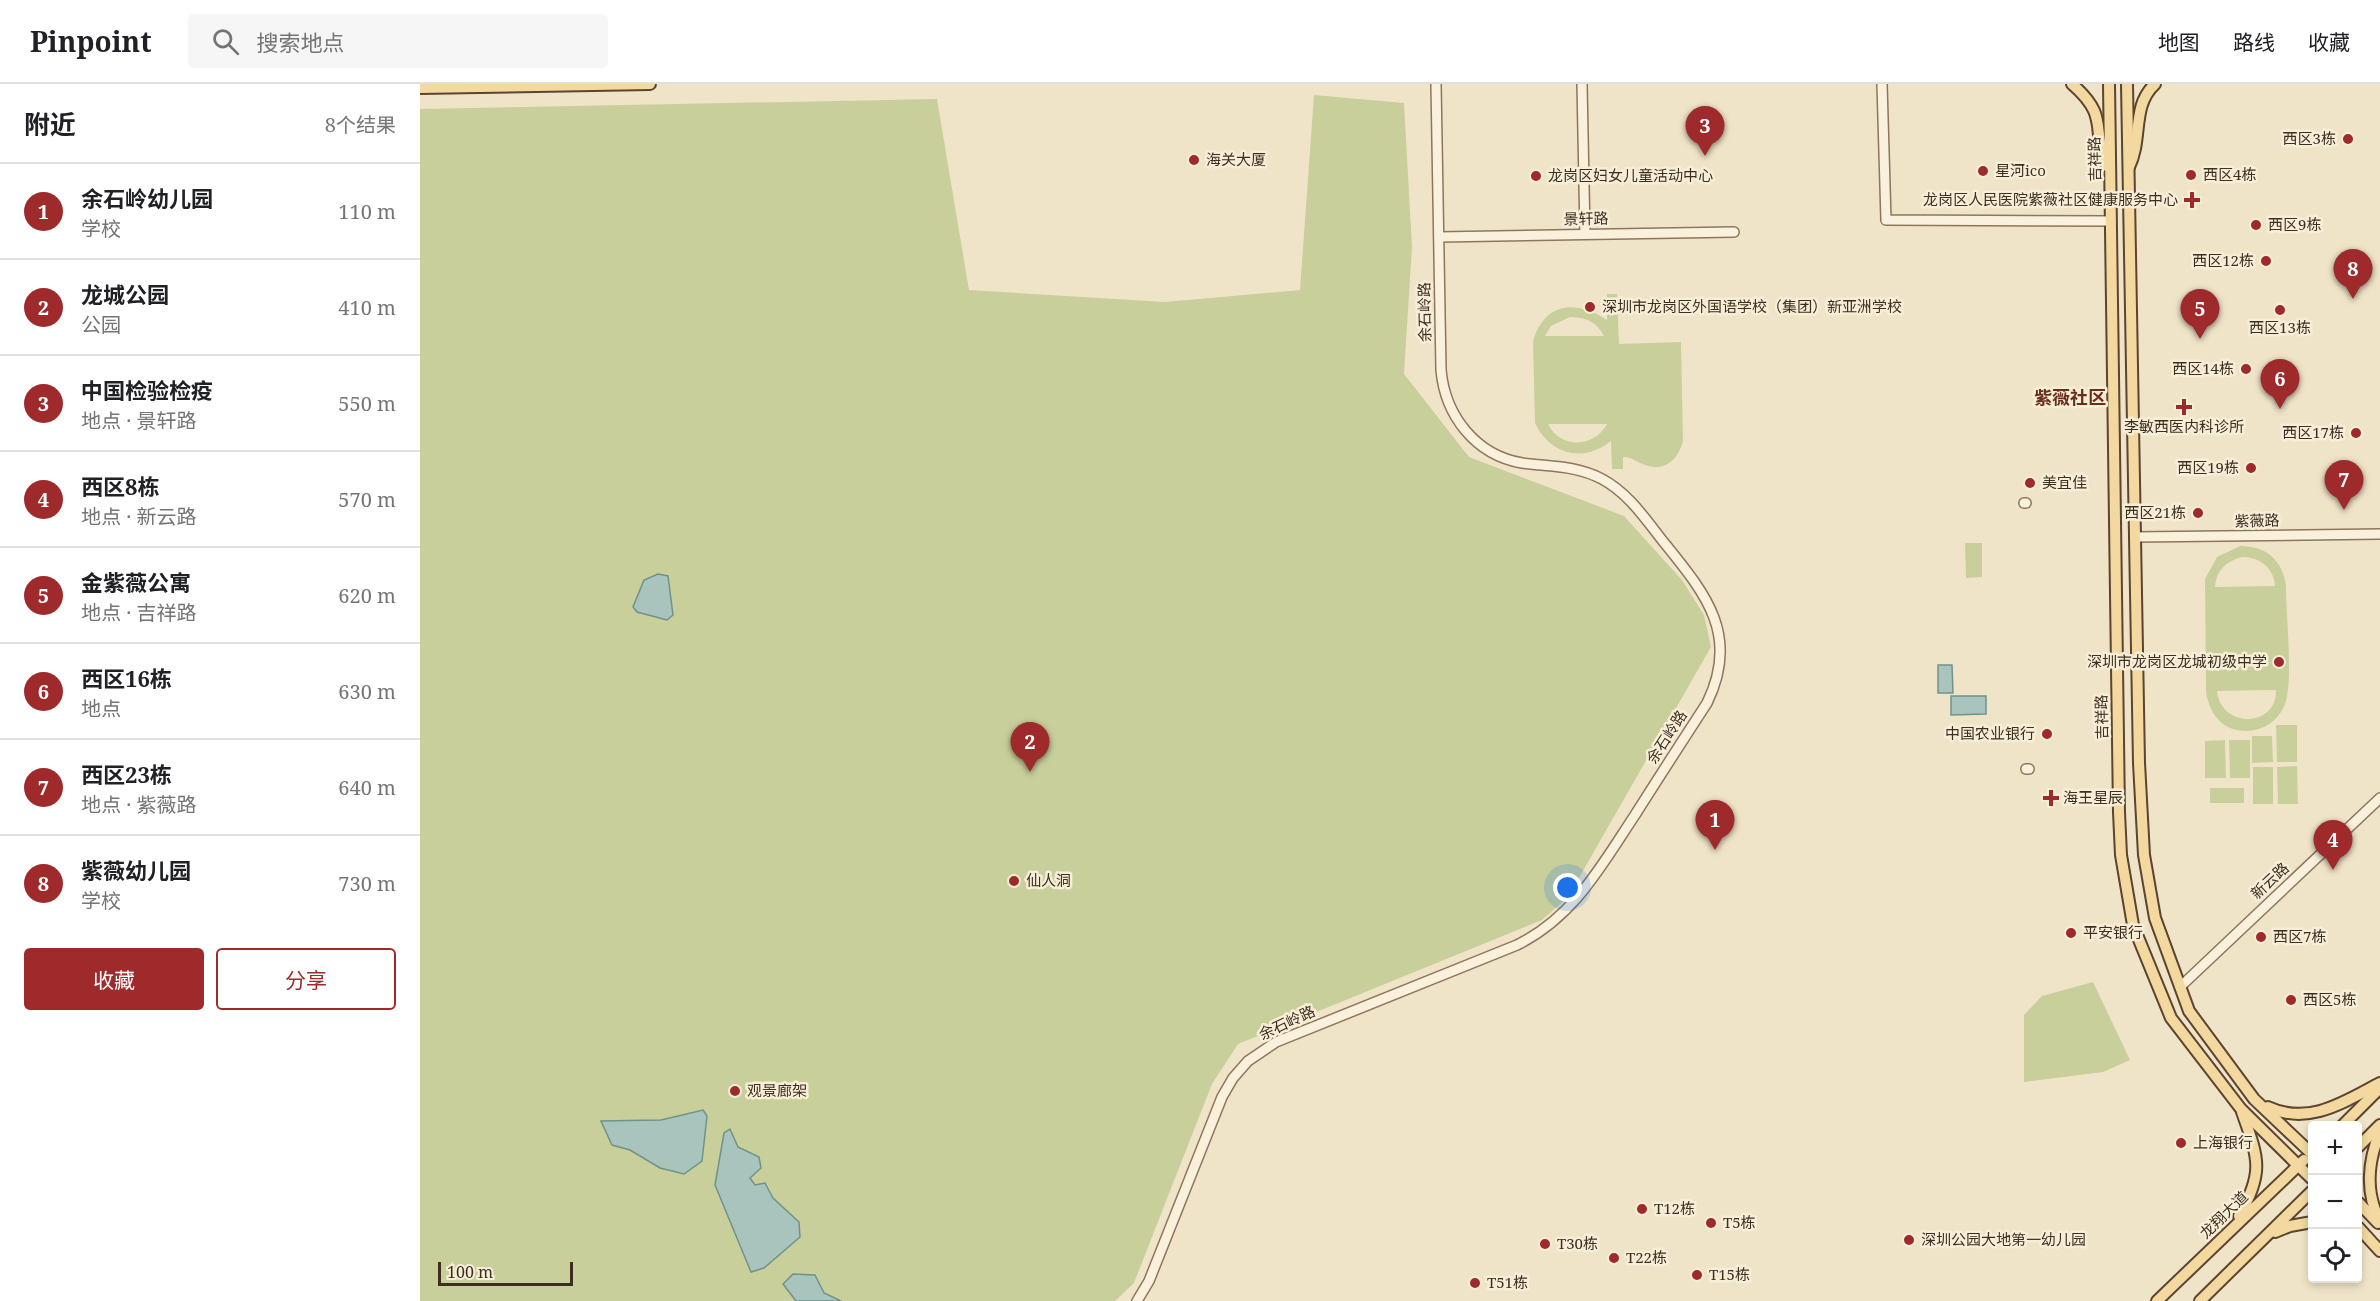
<!DOCTYPE html>
<html lang="zh">
<meta charset="utf-8">
<style>
:root{--surface:#fff;--page:#f6f6f6;--text:#202124;--muted:#757577;--line:#e0e0e0;--accent:#9e2a2b}
body{margin:0;font-family:"Noto Serif","Noto Sans SC",serif;background:var(--page);color:var(--text)}
.controls{position:absolute;right:18px;bottom:18px;display:grid;overflow:hidden;border-radius:6px;box-shadow:0 3px 9px #0003}
.controls button{width:54px;height:54px;display:grid;place-items:center;padding:0;border:0;border-bottom:2px solid var(--line);background:var(--surface);color:var(--text);font:30px sans-serif}
.scale{position:absolute;left:18px;bottom:15px;width:135px;box-sizing:border-box;padding-left:6px;border:3px solid #3d2e20;border-top:0;font-size:16px;line-height:21px;white-space:nowrap;color:#3d2e20;-webkit-text-stroke:4px #f7eed8;paint-order:stroke}
.you{position:absolute;left:1148px;top:804px;width:21px;height:21px;margin:-15px;border:4px solid #fff;border-radius:50%;background:#1a73e8;box-shadow:0 0 0 9px #1a73e833}
.badge{display:grid;place-items:center;width:39px;height:39px;border-radius:50%;background:var(--accent);color:#fff;font-size:20px;font-weight:700}
.pin{position:absolute;translate:-50% -50px;filter:drop-shadow(0 2px 3px #0008)}
.pin::after{content:'';position:absolute;top:32px;width:21px;height:18px;background:inherit;clip-path:polygon(0 0,100% 0,50% 100%)}
.list{margin:0;padding:0;list-style:none}
h2{display:flex;justify-content:space-between;align-items:center;height:78px;margin:0;padding:0 24px;font-size:26px}
h2 small{font-size:20px;font-weight:400;color:var(--muted)}
.list li{display:grid;grid-template-columns:39px 1fr auto;gap:18px;align-items:center;box-sizing:border-box;height:96px;padding:0 24px;border-top:2px solid var(--line)}
.list b{display:block;font-size:22px;white-space:nowrap}
.list p{margin:0;font-size:20px;white-space:nowrap;color:var(--muted)}
.list em{font-size:20px;font-style:normal;color:var(--muted)}
.actions{display:flex;gap:12px;padding:18px 24px}
.actions a{flex:1;padding:14px 0;border:2px solid var(--accent);border-radius:6px;text-align:center;font-size:21px;color:var(--accent)}
.actions .main{background:var(--accent);color:#fff}
.icon{flex:none;width:33px;height:33px;fill:none;stroke:currentColor;stroke-width:2;stroke-linecap:round;stroke-linejoin:round}
.map{position:relative;flex:none;width:1960px;height:1217px;overflow:hidden}
header{display:flex;align-items:center;gap:36px;box-sizing:border-box;height:84px;padding:0 30px;background:var(--surface);border-bottom:2px solid var(--line)}
header strong{font-size:28px}
nav{display:flex;gap:33px;margin-inline-start:auto;font-size:21px}
.search{width:420px;height:54px;background:var(--page);display:flex;align-items:center;gap:15px;box-sizing:border-box;padding:0 21px;border-radius:6px;color:var(--muted);font-size:22px}
main{display:flex}
aside{flex:1;background:var(--surface)}
.map>svg:first-child{display:block}
.green{fill:#c9cf9b;fill-rule:evenodd}
.water{fill:#a9c4bc;stroke:#6f938a;stroke-width:1.5}
.lines{fill:none;stroke-linecap:round;stroke-linejoin:round}
.minor-casing{stroke:#8d765c;stroke-width:12}
.major-casing{stroke:#5b4430;stroke-width:14}
.minor{stroke:#faf1dc;stroke-width:9}
.major{stroke:#f3d9a0;stroke-width:10}
.poi-dot{fill:#9e2a2b;stroke:#f7eed8;stroke-width:2}
.labels{text-anchor:middle;stroke-width:5;stroke-linejoin:round;paint-order:stroke}
.poi-label{font-size:15px;fill:#3d2e20;stroke:#f7eed8;text-anchor:start}
.street-label{font-size:15px;fill:#3d2e20;stroke:#f7eed8}
.quarter-label{font-size:18px;font-weight:bold;fill:#6b2e1e;stroke:#f7eed8}
</style>
<header>
<strong>Pinpoint</strong>
<div class="search"><svg class="icon" aria-label="search" viewBox="0 0 24 24"><circle cx="10" cy="10" r="6"/><path d="M15 15l6 6"/></svg>搜索地点</div>
<nav><a>地图</a><a>路线</a><a>收藏</a></nav>
</header>
<main>
<aside>
<h2>附近<small>8个结果</small></h2>
<ul class="list">
<li><span class="badge">1</span><div><b>余石岭幼儿园</b><p>学校</p></div><em>110 m</em></li>
<li><span class="badge">2</span><div><b>龙城公园</b><p>公园</p></div><em>410 m</em></li>
<li><span class="badge">3</span><div><b>中国检验检疫</b><p>地点 · 景轩路</p></div><em>550 m</em></li>
<li><span class="badge">4</span><div><b>西区8栋</b><p>地点 · 新云路</p></div><em>570 m</em></li>
<li><span class="badge">5</span><div><b>金紫薇公寓</b><p>地点 · 吉祥路</p></div><em>620 m</em></li>
<li><span class="badge">6</span><div><b>西区16栋</b><p>地点</p></div><em>630 m</em></li>
<li><span class="badge">7</span><div><b>西区23栋</b><p>地点 · 紫薇路</p></div><em>640 m</em></li>
<li><span class="badge">8</span><div><b>紫薇幼儿园</b><p>学校</p></div><em>730 m</em></li>
</ul>
<div class="actions"><a class="main">收藏</a><a>分享</a></div>
</aside>
<div class="map">
<svg width="1960" height="1217" viewBox="0 0 1960 1217">
<rect width="100%" height="100%" fill="#f0e4c8"/>
<!-- green -->
<g class="green">
<polygon points="894,11 984,19 992,163 984,290 1049,373 1204,432 1262,496 1284,531 1291,563 1148,813 1122,836 818,960 792,1000 714,1199 695,1217 0,1217 0,25 517,15 549,206 745,218 880,206"/>
<path d="M1187 210H1197L1199 260 1261 258 1263 357C1258 376 1245 388 1225 381 1216 378 1213 373 1203 373V385H1192L1191 357C1164 379 1130 371 1115 339L1113 257C1125 217 1157 216 1187 236ZM1150 233C1165 233 1177 238 1184 252H1125L1131 242ZM1128 340H1187C1174 364 1140 365 1128 340Z"/>
<polygon points="1545,459 1562,459 1562,493 1546,494"/>
<path d="M1820 462C1846 462 1863 476 1866 502 1866 531 1873 592 1866 617 1859 641 1833 653 1810 644 1795 637 1788 623 1786 607L1785 495 1797 473ZM1822 473C1840 473 1854 484 1855 502L1795 503C1796 487 1806 477 1822 473ZM1856 606C1857 644 1801 645 1797 607Z"/>
<polygon points="1856,641 1877,641 1877,678 1857,678"/>
<polygon points="1832,652 1852,652 1853,678 1832,679"/>
<polygon points="1805,656 1806,694 1785,694 1785,657"/>
<polygon points="1809,656 1830,656 1830,694 1810,694"/>
<polygon points="1877,682 1878,720 1858,720 1857,683"/>
<rect x="1833" y="683" width="20" height="37"/>
<polygon points="1824,704 1824,719 1790,719 1790,704"/>
<polygon points="1673,898 1710,976 1683,988 1604,998 1604,931 1622,912"/>
</g>
<!-- water -->
<g class="water">
<polygon points="238,490 248,492 253,531 247,536 217,528 213,523 224,496"/>
<polygon points="1518,581 1532,581 1533,609 1518,609"/>
<polygon points="1531,612 1566,612 1566,630 1531,631"/>
<polygon points="283,1026 287,1032 282,1077 264,1090 240,1084 210,1066 192,1061 181,1037 241,1036"/>
<polygon points="310,1045 318,1063 339,1073 341,1084 330,1094 335,1101 345,1099 353,1114 379,1138 380,1153 344,1184 331,1188 295,1101 304,1049"/>
<polygon points="373,1190 395,1191 404,1209 421,1217 376,1217 363,1200"/>
</g>
<g class="lines">
<!-- minor casing -->
<g class="minor-casing">
<g id="minor">
<polyline points="1162,0 1165,150"/>
<polyline points="1462,0 1466,136 1691,137"/>
<polyline points="1019,153 1314,148"/>
<polyline points="1604,419 1606,419"/>
<polyline points="1715,453 1960,450"/>
<polyline points="1606,685 1609,685"/>
<polyline points="1760,903 1960,714"/>
<path d="M717 1217 729 1197 802 1013 813 994 828 977 856 958 1097 861C1154 833 1181 782 1215 731 1239 693 1263 656 1287 619 1321 550 1284 508 1242 456 1224 433 1208 409 1182 395 1155 381 1130 383 1102 379 1055 371 1025 331 1021 286L1016 0"/>
</g>
</g>
<!-- major casing -->
<g class="major-casing">
<g id="major">
<path d="M1652 0C1691 34 1670 45 1687 82"/>
<polyline points="1689,0 1699,728 1701,771 1713,841 1751,934 1821,1025 1892,1095"/>
<polyline points="1707,0 1719,679 1724,771 1735,834 1769,927 1834,1015 1892,1070"/>
<polyline points="0,4 230,0"/>
<path d="M1709 83C1723 55 1711 22 1735 0"/>
<path d="M1848 1023C1889 1042 1924 1018 1960 999"/>
<polyline points="1922,1042 1960,1004"/>
<path d="M1960 1048C1948 1077 1945 1109 1960 1137"/>
<polyline points="1938,1063 1960,1041"/>
<polyline points="1938,1118 1958,1139"/>
<path d="M1819 1132C1845 1088 1838 1073 1822 1028"/>
<polyline points="1938,1143 1960,1167"/>
<polyline points="1855,1148 1870,1142 1892,1138"/>
<polyline points="1737,1217 1884,1076"/>
<polyline points="1780,1217 1892,1107"/>
</g>
</g>
<!-- minor -->
<use href="#minor" class="minor"/>
<!-- major -->
<use href="#major" class="major"/>
</g>
<!-- markers -->
<g class="poi-dot">
<circle cx="1928" cy="55" r="6"/>
<circle cx="774" cy="76" r="6"/>
<circle cx="1563" cy="87" r="6"/>
<circle cx="1771" cy="91" r="6"/>
<circle cx="1116" cy="92" r="6"/>
<path d="M1769 107h6v6h6v6h-6v6h-6v-6h-6v-6h6z"/>
<circle cx="1836" cy="141" r="6"/>
<circle cx="1846" cy="177" r="6"/>
<circle cx="1170" cy="223" r="6"/>
<circle cx="1860" cy="226" r="6"/>
<circle cx="1826" cy="285" r="6"/>
<path d="M1761 314h6v6h6v6h-6v6h-6v-6h-6v-6h6z"/>
<circle cx="1936" cy="349" r="6"/>
<circle cx="1831" cy="384" r="6"/>
<circle cx="1610" cy="399" r="6"/>
<circle cx="1778" cy="429" r="6"/>
<circle cx="1859" cy="578" r="6"/>
<circle cx="1627" cy="650" r="6"/>
<path d="M1628 705h6v6h6v6h-6v6h-6v-6h-6v-6h6z"/>
<circle cx="594" cy="797" r="6"/>
<circle cx="1651" cy="849" r="6"/>
<circle cx="1841" cy="853" r="6"/>
<circle cx="1871" cy="916" r="6"/>
<circle cx="315" cy="1007" r="6"/>
<circle cx="1761" cy="1059" r="6"/>
<circle cx="1222" cy="1125" r="6"/>
<circle cx="1291" cy="1139" r="6"/>
<circle cx="1489" cy="1156" r="6"/>
<circle cx="1125" cy="1160" r="6"/>
<circle cx="1194" cy="1174" r="6"/>
<circle cx="1277" cy="1191" r="6"/>
<circle cx="1055" cy="1199" r="6"/>
</g>
<g class="labels">
<!-- poi labels -->
<g class="poi-label">
<text x="1916" y="60" text-anchor="end">西区3栋</text>
<text x="786" y="81">海关大厦</text>
<text x="1575" y="92">星河ico</text>
<text x="1783" y="96">西区4栋</text>
<text x="1128" y="97">龙岗区妇女儿童活动中心</text>
<text x="1758" y="121" text-anchor="end">龙岗区人民医院紫薇社区健康服务中心</text>
<text x="1848" y="146">西区9栋</text>
<text x="1834" y="182" text-anchor="end">西区12栋</text>
<text x="1182" y="228">深圳市龙岗区外国语学校（集团）新亚洲学校</text>
<text x="1860" y="249" text-anchor="middle">西区13栋</text>
<text x="1814" y="290" text-anchor="end">西区14栋</text>
<text x="1764" y="348" text-anchor="middle">李敏西医内科诊所</text>
<text x="1924" y="354" text-anchor="end">西区17栋</text>
<text x="1819" y="389" text-anchor="end">西区19栋</text>
<text x="1622" y="404">美宜佳</text>
<text x="1766" y="434" text-anchor="end">西区21栋</text>
<text x="1847" y="583" text-anchor="end">深圳市龙岗区龙城初级中学</text>
<text x="1615" y="655" text-anchor="end">中国农业银行</text>
<text x="1643" y="719">海王星辰</text>
<text x="606" y="802">仙人洞</text>
<text x="1663" y="854">平安银行</text>
<text x="1853" y="858">西区7栋</text>
<text x="1883" y="921">西区5栋</text>
<text x="327" y="1012">观景廊架</text>
<text x="1773" y="1064">上海银行</text>
<text x="1234" y="1130">T12栋</text>
<text x="1303" y="1144">T5栋</text>
<text x="1501" y="1161">深圳公园大地第一幼儿园</text>
<text x="1137" y="1165">T30栋</text>
<text x="1206" y="1179">T22栋</text>
<text x="1289" y="1196">T15栋</text>
<text x="1067" y="1204">T51栋</text>
</g>
<!-- street labels -->
<g class="street-label">
<text transform="translate(1675 75) rotate(-91)" y="5">吉祥路</text>
<text transform="translate(1166 135) rotate(-1)" y="5">景轩路</text>
<text transform="translate(1005 228) rotate(-91)" y="5">余石岭路</text>
<text transform="translate(1837 437) rotate(-1)" y="5">紫薇路</text>
<text transform="translate(1682 633) rotate(-91)" y="5">吉祥路</text>
<text transform="translate(1247 653) rotate(-57)" y="5">余石岭路</text>
<text transform="translate(1850 797) rotate(-43)" y="5">新云路</text>
<text transform="translate(867 939) rotate(-25)" y="5">余石岭路</text>
<text transform="translate(1804 1131) rotate(-44)" y="5">龙翔大道</text>
</g>
<!-- quarter labels -->
<g class="quarter-label">
<text x="1650" y="320">紫薇社区</text>
</g>
</g>
</svg>
<div class="controls">
<button>+</button>
<button>−</button>
<button><svg class="icon" aria-label="locate" viewBox="0 0 24 24"><circle cx="12" cy="12" r="6"/><path d="M12 2v4M12 18v4M2 12h4M18 12h4"/></svg></button>
</div>
<div class="scale">100 m</div>
<div class="you"></div>
<div class="pin badge" style="left:1295px;top:766px">1</div>
<div class="pin badge" style="left:610px;top:688px">2</div>
<div class="pin badge" style="left:1285px;top:72px">3</div>
<div class="pin badge" style="left:1913px;top:786px">4</div>
<div class="pin badge" style="left:1780px;top:255px">5</div>
<div class="pin badge" style="left:1860px;top:325px">6</div>
<div class="pin badge" style="left:1924px;top:426px">7</div>
<div class="pin badge" style="left:1933px;top:215px">8</div>
</div>
</main>
